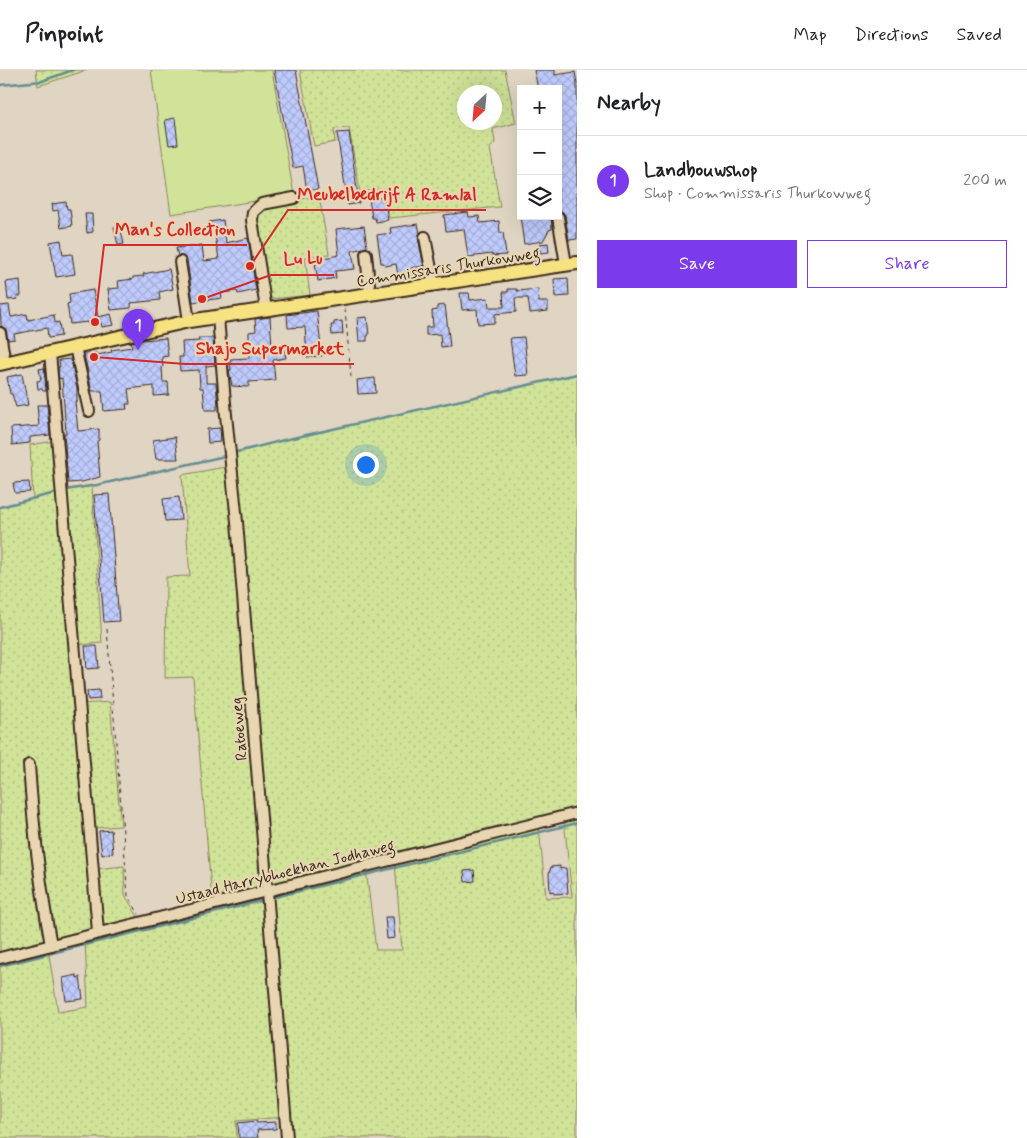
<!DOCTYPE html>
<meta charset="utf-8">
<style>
:root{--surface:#fff;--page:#f2f2f2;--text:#202124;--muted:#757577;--line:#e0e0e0;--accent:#7c3aed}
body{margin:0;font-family:Mynerve,sans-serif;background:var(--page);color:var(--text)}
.controls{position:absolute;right:15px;top:15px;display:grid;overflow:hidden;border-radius:0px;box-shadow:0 5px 20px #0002}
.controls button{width:45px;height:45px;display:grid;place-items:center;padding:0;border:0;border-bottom:1px solid var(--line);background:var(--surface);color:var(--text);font:25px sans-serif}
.compass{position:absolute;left:457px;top:15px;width:45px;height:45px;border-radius:50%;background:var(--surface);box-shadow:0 5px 20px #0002;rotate:206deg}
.you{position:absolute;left:365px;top:394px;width:18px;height:18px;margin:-12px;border:4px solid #fff;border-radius:50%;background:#1a73e8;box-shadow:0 0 0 8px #1a73e833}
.badge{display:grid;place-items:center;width:32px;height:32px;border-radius:50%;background:var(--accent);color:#fff;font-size:16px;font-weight:700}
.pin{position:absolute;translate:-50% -41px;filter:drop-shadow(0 1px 2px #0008)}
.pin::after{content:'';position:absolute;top:26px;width:18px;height:15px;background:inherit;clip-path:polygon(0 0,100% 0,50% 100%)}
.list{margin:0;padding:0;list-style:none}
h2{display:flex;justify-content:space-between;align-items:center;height:65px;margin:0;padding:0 20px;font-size:21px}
h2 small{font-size:16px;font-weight:400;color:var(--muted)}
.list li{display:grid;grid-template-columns:32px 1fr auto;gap:15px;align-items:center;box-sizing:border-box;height:90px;padding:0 20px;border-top:1px solid var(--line)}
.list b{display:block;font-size:19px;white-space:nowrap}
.list p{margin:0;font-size:16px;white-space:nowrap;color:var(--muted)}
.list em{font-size:16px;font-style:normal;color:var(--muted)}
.actions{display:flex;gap:10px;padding:15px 20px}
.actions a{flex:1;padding:11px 0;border:1px solid var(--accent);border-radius:0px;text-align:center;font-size:18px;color:var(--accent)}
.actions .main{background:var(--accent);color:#fff}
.icon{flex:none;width:28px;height:28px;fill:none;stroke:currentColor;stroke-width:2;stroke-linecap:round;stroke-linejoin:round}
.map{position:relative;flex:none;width:577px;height:1068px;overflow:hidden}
header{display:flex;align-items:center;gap:30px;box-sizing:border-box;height:70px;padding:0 25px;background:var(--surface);border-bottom:1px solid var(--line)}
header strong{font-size:24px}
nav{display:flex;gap:28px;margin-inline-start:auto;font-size:18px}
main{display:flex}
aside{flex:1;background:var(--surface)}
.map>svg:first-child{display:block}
.grass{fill:url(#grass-dots);stroke:#86865b;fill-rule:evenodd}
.pitch{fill:#d0e398;stroke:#86865b}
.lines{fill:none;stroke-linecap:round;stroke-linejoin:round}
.stream{stroke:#658d92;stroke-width:2.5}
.building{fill:url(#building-cross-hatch);stroke:#3b2a1e}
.minor-casing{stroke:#3b2a1e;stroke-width:14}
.major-casing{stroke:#3b2a1e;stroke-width:16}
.path{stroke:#3b2a1e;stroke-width:1;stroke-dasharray:4 4;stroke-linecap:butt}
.minor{stroke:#e8d6b3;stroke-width:10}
.major{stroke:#f7e281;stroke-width:12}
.labels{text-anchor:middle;stroke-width:4.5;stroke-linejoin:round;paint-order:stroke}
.street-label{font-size:16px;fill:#3b2a1e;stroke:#e8d6b3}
.leader{fill:none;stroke:#d62828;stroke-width:2}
.callout-dot{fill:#d62828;stroke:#e8d6b3;stroke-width:2}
.callout-label{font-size:18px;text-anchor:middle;font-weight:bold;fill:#d62828;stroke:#e8d6b3;stroke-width:4.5;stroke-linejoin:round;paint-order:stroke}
</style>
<header>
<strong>Pinpoint</strong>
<nav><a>Map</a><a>Directions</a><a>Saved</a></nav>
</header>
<main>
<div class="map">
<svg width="577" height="1068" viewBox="0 0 577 1068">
<defs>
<pattern id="grass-dots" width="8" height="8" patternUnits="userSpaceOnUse" patternTransform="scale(1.25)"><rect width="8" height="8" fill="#d0e398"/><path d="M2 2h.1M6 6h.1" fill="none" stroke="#b4c383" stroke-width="1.8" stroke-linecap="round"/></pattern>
<pattern id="building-cross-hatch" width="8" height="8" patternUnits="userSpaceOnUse" patternTransform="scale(1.25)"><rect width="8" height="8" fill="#bfcbfc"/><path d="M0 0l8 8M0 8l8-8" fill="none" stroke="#a5aed8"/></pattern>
</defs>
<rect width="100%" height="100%" fill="#e0d4c2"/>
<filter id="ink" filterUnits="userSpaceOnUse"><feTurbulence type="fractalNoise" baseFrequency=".02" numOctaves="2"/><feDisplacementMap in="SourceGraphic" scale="10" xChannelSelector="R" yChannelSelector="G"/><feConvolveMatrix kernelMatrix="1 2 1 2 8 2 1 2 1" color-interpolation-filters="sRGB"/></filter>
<g filter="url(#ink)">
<!-- grass -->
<g class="grass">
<polygon points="36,0 87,0 38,16"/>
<path d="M300 0H505L516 53 493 59 495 73 490 78 500 137 389 148 385 119 360 122 349 58 334 59 335 72 314 76ZM464 22H494V52H464Z"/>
<polygon points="319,126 329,184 305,187 310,225 271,229 268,228 256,142 265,135"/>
<polygon points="577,304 577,741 269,817 233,383 284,370"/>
<polygon points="54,371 95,860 0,884 0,437 33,429 30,375"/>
<polygon points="225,397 229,399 262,818 212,831 193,607 165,608 166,507 190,506 182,405"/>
<polygon points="92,416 102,573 77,575 64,421"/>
<polygon points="110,632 121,756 93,758 82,634"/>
<polygon points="577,746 577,1068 289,1068 271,824 366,800 376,880 402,880 395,792 539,757 546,828 572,827 564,750"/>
<polygon points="124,796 125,825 140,850 102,857 96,799"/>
<polygon points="261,827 264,828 284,1047 236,1051 237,1068 0,1068 0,891 48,879 58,942 88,937 85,869"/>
</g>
<!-- pitch -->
<polygon class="pitch" points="151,0 272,0 294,125 171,144"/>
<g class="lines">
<!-- stream -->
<g class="stream">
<polyline points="0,15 42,11 73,0"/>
<polyline points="233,383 284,370 577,304"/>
<polyline points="65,420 97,415 225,386"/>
<polyline points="0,437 59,422"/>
<polyline points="275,827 577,753"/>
<polyline points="0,896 261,831"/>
</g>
</g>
<!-- building -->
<g class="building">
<polygon points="274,0 296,0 318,119 307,121 303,96 293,98"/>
<polygon points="534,0 555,0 555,5 575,2 577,13 577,169 569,170 565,145 563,142 558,140 558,19 538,19"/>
<polygon points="175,48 178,74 169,75 165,50"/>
<polygon points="349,62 359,133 348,135 337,63"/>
<polygon points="384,127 388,150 376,152 375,148 372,148 369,129"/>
<polygon points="66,132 67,139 70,139 72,156 61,158 58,140 53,141 52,134"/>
<polygon points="468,142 469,147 479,146 480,153 499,151 500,163 503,162 506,185 492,186 492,184 468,187 464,159 446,161 444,145"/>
<polygon points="85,144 92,144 93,162 87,163"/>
<polygon points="520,146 551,146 552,159 549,160 543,171 524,174"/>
<polygon points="223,150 226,173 248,168 256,220 238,224 237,221 221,223 222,228 193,232 187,190 183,186 178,186 176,178 202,175 204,191 219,189 215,165 211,166 209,152"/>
<polygon points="418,154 420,163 418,168 424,196 411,198 412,203 398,205 396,194 385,196 384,193 381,193 377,165 391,163 390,158"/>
<polygon points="120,156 124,174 118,175 114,157"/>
<polygon points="364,156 367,177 352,181 355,199 335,201 336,208 318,211 315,194 318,193 318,189 339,185 336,159"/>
<polygon points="61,170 63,185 72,184 75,204 56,207 50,172"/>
<polygon points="548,173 549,182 540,183 539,174"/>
<polygon points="169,199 173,219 159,222 160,230 131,233 131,238 111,240 108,219 119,218 118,211 133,209 133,207 144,206 143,204"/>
<polygon points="568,208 569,226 555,227 554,209"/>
<polygon points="20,210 21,226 17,226 18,229 8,230 6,212"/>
<polygon points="508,219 517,219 517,221 538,219 539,232 548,232 548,241 530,243 528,228 515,228 516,242 495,244 495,253 478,254 477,239 462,240 460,223 469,223 470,230 488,228 489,237 504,237 503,222 508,222"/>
<polygon points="93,220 98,247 111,244 114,255 102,257 101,253 89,255 88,252 70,254 67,234 70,233 69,224"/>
<polygon points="9,235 11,247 27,244 28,250 54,245 55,253 59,252 61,266 48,268 47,258 14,264 15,269 8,270 6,259 1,256 0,236"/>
<polygon points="445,235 450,276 441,277 440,264 426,265 426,257 433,257 432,241 437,240 437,236"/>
<polygon points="317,241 322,286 307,287 305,257 288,258 287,245"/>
<polygon points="270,247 272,276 284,275 286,288 273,290 275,310 249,312 249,316 247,317 232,316 229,300 231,300 230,289 249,288 249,262 256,261 255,249"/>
<polygon points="367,247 369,265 367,266 367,271 359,271 357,248"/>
<polygon points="342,251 343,264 332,265 331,255 334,255 334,252"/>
<polygon points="524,267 528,305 515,306 510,268"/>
<polygon points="166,268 168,286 162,287 163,297 162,297 163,312 168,312 169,325 154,326 154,316 128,319 130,334 126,334 127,339 104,341 102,321 92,321 84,284 96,283 97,285 112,282 111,280 132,277 131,272 143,270"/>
<polygon points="198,268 213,268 215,295 206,296 206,313 216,313 218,336 217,336 217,340 205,340 203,318 200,318 199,300 180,301 179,287 183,287 182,272 199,271"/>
<polygon points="71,289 77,319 77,331 75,331 78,361 99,359 99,370 97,371 100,407 82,412 68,413 64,363 66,363 62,308 59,309 58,297 60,297 59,290"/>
<polygon points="44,298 46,321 43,321 42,319 38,319 37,311 41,310 39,299"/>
<polygon points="22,304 28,335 16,337 12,324 10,324 7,307"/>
<polygon points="375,308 376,323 358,324 357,310"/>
<polygon points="37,335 47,335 50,365 30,367 30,373 12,375 11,358 39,356"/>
<polygon points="220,358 221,372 208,373 207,359"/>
<polygon points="175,367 178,389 156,389 153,370"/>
<polygon points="29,412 30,422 15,423 13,413"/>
<polygon points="109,424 119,551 104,552 94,425"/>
<polygon points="179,427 181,450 165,451 163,429"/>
<polygon points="85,576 97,576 99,598 87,599"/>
<polygon points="99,620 100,629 88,630 87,621"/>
<polygon points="111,760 113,783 102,785 99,761"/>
<polygon points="560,796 560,799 566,798 568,823 554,824 553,821 550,822 549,803 551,797"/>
<polygon points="474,800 475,811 465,812 464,801"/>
<polygon points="385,847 393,847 395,868 387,869"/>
<polygon points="77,905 77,908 80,907 83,929 66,931 63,908"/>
<polygon points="256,1051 257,1053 276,1052 276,1059 257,1060 258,1068 239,1068 238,1053"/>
</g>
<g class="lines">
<!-- minor casing -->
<g class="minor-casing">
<g id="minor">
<polyline points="558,147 566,194"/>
<polyline points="425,167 434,215"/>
<polyline points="366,184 370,224"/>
<polyline points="180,192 189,251"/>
<polyline points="266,239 252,150 253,142 262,134 294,128"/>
<polyline points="218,247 226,345 237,452 287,1068"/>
<polyline points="0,263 5,293"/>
<polyline points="75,277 89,341"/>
<polyline points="50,282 98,862"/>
<path d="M29 695C33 755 40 816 51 875"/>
<polyline points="0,888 577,743"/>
</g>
</g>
<!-- major casing -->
<g class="major-casing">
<polyline id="major" points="0,294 189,251 577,193"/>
</g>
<!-- path -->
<g class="path">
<polyline points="345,239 351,307"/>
<polyline points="107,559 128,826 139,844"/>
</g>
<!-- minor -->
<use href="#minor" class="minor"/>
<!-- major -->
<use href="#major" class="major"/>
</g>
</g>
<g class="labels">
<!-- street labels -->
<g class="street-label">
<text transform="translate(448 196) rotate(-9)" y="6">Commissaris Thurkowweg</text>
<text transform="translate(238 659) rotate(-95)" y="6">Ratoeweg</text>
<text transform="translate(285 801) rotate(-14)" y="6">Ustaad Harrybhoekhan Jodhaweg</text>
</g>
</g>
<!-- callouts -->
<path class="leader" d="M250 196L288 140H486M95 252L104 175H247M202 229L271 205H334M94 287L185 294H354"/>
<g class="callout-dot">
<circle cx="250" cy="196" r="5"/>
<circle cx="95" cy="252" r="5"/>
<circle cx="202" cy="229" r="5"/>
<circle cx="94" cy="287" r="5"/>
</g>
<g class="callout-label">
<text x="387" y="130">Meubelbedrijf A Ramlal</text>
<text x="175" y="165">Man's Collection</text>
<text x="303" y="194">Lu Lu</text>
<text x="270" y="284">Shajo Supermarket</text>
</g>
</svg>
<div class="controls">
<button>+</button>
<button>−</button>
<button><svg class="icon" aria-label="layers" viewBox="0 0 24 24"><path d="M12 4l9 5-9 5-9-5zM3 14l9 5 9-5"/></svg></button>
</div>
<svg class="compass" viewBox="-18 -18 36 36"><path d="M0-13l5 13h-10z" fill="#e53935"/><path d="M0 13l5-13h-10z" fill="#757577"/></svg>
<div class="you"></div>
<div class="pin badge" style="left:138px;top:280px">1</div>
</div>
<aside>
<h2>Nearby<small></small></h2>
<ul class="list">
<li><span class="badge">1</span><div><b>Landbouwshop</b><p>Shop · Commissaris Thurkowweg</p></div><em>200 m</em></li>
</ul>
<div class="actions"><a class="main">Save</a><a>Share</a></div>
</aside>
</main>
